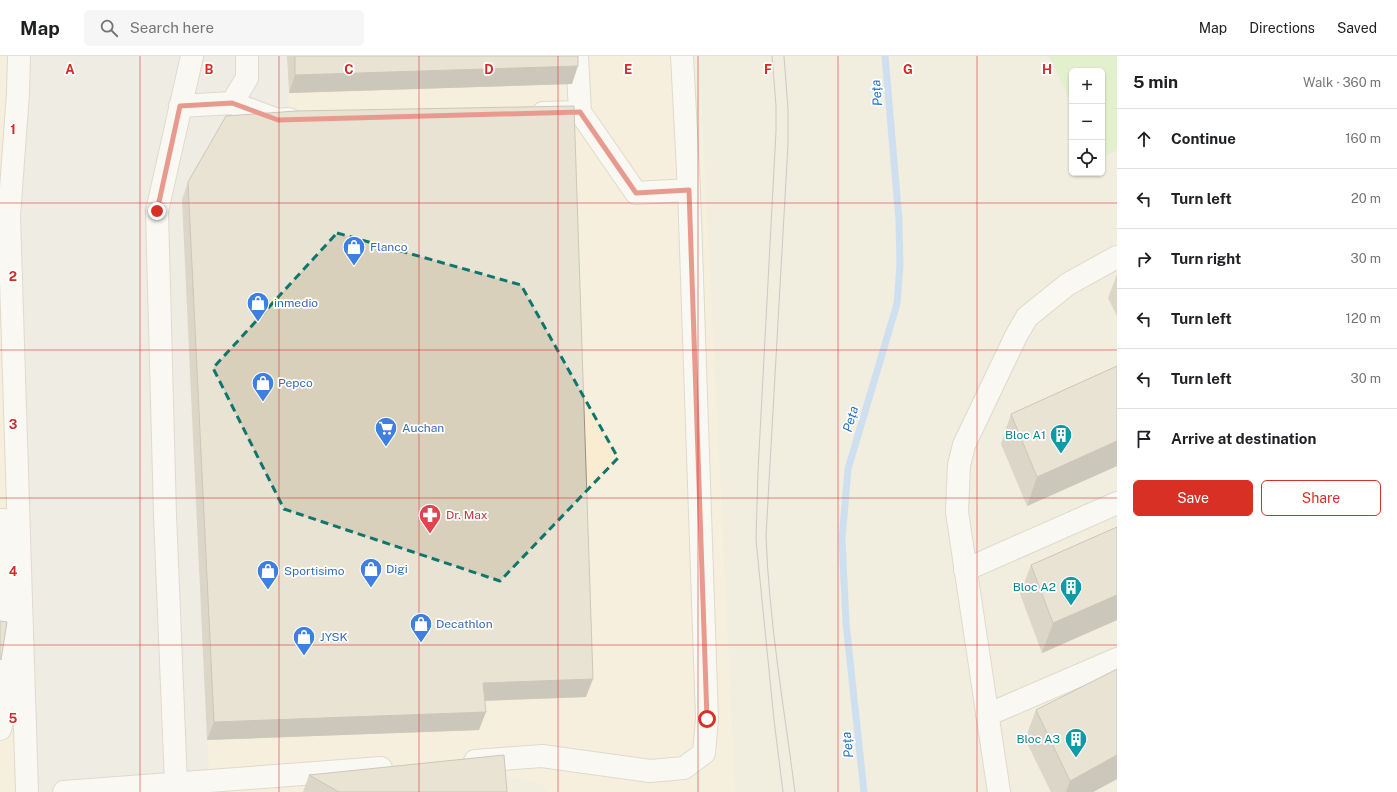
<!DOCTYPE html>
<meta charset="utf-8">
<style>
:root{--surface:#fff;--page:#f6f6f6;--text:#202124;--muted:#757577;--line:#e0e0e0;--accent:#d93025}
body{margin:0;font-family:"Public Sans",sans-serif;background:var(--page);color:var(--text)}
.controls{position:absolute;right:12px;top:12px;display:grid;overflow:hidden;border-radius:6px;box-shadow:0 1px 3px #0004}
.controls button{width:36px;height:36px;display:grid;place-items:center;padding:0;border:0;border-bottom:1px solid var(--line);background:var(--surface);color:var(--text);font:20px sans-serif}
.stop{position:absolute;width:12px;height:12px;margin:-9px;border:3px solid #d93025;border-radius:50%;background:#fff}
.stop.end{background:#d93025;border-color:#fff;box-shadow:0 1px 4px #0008}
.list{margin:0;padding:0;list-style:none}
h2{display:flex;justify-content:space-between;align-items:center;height:52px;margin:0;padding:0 16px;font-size:17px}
h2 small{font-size:13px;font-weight:400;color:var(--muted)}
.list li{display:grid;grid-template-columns:26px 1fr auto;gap:12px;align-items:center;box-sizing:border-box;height:60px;padding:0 16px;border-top:1px solid var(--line)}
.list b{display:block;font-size:15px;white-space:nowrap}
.list em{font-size:13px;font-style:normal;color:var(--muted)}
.actions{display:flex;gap:8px;padding:12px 16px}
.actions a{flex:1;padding:9px 0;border:1px solid var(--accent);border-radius:6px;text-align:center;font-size:14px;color:var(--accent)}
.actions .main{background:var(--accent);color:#fff}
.icon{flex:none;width:22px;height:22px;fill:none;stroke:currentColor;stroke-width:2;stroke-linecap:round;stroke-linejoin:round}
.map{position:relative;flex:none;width:1117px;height:736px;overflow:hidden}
header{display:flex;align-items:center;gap:24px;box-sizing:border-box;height:56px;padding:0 20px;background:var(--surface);border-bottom:1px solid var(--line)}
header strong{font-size:19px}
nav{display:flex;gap:22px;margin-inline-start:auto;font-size:14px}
.search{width:280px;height:36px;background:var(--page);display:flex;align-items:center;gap:10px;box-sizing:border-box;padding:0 14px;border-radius:6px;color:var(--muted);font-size:15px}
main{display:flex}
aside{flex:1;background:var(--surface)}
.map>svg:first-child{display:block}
.residential{fill:#eae6d5;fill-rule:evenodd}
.commercial{fill:#f9ecd1}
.green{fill:#caeead}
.parking{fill:#e7e5e0}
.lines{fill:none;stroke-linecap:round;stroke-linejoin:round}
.stream{stroke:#9ecbf8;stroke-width:7}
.minor-casing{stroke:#c2bca9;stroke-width:24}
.minor{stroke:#fff;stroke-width:22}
.tram{stroke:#989898;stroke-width:1}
.wall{fill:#bbb3a2}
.shaded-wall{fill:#989284}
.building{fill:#d9d0bc;stroke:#989284}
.route{stroke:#d93025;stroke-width:5}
.marked{fill:none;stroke:#0f766e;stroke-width:3;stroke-dasharray:8 5;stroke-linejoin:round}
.grid{fill:none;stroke:#d62828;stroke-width:1;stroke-opacity:0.55}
.labels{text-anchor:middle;stroke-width:3.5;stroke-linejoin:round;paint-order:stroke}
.shop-label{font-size:12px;fill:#366cbe;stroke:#fff;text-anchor:start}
.culture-label{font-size:12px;fill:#0d838f;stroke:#fff;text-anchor:end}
.health-label{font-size:12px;fill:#be3a42;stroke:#fff;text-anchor:start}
.water-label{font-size:13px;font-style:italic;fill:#226fc3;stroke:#fff}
.grid-label{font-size:13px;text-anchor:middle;font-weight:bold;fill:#d62828;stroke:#fff;stroke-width:3.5;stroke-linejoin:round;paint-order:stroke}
</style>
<header>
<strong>Map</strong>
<div class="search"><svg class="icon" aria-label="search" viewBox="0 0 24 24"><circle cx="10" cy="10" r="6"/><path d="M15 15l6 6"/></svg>Search here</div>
<nav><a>Map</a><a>Directions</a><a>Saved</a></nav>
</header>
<main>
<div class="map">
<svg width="1117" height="736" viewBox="0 0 1117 736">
<rect width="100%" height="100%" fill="#f6f3e8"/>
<!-- residential -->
<g class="residential">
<path d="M699 0H1117V736H735ZM1072 15H1102V117H1072Z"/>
<polygon points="497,717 543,728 548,736 306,736"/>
</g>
<!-- commercial -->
<polygon class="commercial" points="0,0 699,0 735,736 548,736 543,728 497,717 306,736 0,736"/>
<!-- green -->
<polygon class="green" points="1049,0 1117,0 1117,94 1102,102 1102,15 1072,15 1072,48"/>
<!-- parking -->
<polygon class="parking" points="19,0 287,0 290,73 182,144 210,736 27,736 23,643"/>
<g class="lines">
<!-- stream -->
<polyline class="stream" points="864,736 846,567 842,483 848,413 897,248 900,209 899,164 885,0"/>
<!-- minor casing -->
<g class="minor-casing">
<g id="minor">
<polyline points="19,0 18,37 9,160 27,736"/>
<polyline points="577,0 580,56 636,137 689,134"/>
<polyline points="232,47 278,64 289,63"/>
<polyline points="180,50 232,47 247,22 247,0"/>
<polyline points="543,57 580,56"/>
<polyline points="0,464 3,464 3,661 0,673"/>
<polyline points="965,514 1117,447"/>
<polyline points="987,659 1117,603"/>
<polyline points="475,705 542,700 650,715 684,712 704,697 707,663 689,134 682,0"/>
<polyline points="176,727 165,459 157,155 192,0"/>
<polyline points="64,736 381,712"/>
<polyline points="999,736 957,456 959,409 964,389 1016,280 1027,261 1068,228 1117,201"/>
</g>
</g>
<!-- minor -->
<use href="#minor" class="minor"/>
<!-- tram -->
<g class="tram">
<polyline points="772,0 776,50 776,75 758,415 756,484 774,664 783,736"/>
<path d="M784 0 788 53V88L766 480C769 566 784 651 795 736"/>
</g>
</g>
<!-- wall -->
<g class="wall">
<polygon points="287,0 578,0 572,28 289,37"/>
<polygon points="188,126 586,641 485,645 479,674 207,684 182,144"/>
<polygon points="1117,218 1117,260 1108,242"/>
<polygon points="1117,310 1117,410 1027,450 1001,388 1011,358"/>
<polygon points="1117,471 1117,564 1042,597 1020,538 1031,509"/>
<polygon points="1036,654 1117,723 1093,736 1051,736 1025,683"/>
<polygon points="309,719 507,736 303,736"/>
</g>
<!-- shaded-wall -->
<g class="shaded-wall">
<polygon points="578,10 572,28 289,37 295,19"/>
<polygon points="1117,385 1117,410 1027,450 1037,421"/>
<polygon points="1117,539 1117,564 1042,597 1053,567"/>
<polygon points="593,623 586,641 477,645 483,627"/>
<polygon points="486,656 479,674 207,684 214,666"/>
<polygon points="1117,699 1117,723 1093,736 1066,736 1070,725"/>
</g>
<!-- building -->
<g class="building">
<polygon points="295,0 578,0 578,10 295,19"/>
<polygon points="574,50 593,623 483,627 486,656 214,666 188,126 226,60 296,55"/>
<polygon points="1117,310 1117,385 1037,421 1011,358"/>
<polygon points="1117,471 1117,539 1053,567 1031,509"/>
<polygon points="0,565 7,566 1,604 0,603"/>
<polygon points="1117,613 1117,699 1070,725 1036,654"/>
<polygon points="504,699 507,736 339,736 309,719"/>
</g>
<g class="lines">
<!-- route -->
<polyline class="route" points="157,155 180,50 232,47 278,64 580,56 636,137 689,134 707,663"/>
</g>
<!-- marked area -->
<path d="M0 0H1117V736H0ZM337 177 521 229 618 402 500 525 284 453 213 312Z" fill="#f6f3e8" fill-opacity=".55" fill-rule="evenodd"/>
<path class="marked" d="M337 177 521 229 618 402 500 525 284 453 213 312Z"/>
<!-- grid -->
<path class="grid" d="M140 0V736M279 0V736M419 0V736M558 0V736M698 0V736M838 0V736M977 0V736M0 147H1117M0 294H1117M0 442H1117M0 589H1117"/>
<!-- icons -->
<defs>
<g id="shop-pin" transform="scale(1.15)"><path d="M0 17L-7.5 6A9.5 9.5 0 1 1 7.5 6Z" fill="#3f7fe0" stroke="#fff"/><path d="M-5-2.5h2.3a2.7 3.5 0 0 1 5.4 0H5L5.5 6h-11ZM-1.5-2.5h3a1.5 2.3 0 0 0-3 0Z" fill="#fff"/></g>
<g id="supermarket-pin" transform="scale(1.15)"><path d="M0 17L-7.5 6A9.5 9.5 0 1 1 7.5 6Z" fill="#3f7fe0" stroke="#fff"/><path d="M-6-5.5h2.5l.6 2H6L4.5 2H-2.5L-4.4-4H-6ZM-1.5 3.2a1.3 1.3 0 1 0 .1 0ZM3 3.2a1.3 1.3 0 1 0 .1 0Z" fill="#fff"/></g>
<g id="building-pin" transform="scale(1.15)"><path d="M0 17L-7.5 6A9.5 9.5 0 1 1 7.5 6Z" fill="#0f9aa8" stroke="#fff"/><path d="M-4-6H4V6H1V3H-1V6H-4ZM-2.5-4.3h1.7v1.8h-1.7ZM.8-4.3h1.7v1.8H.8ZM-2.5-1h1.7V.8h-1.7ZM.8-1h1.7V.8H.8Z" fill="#fff"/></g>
<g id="pharmacy-pin" transform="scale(1.15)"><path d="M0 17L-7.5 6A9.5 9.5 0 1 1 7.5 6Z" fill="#e0444e" stroke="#fff"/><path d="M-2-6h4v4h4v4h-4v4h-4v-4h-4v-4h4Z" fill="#fff"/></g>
</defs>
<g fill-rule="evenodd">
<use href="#shop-pin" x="354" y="191"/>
<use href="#shop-pin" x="258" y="247"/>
<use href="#shop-pin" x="263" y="327"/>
<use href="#supermarket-pin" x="386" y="372"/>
<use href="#building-pin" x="1061" y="379"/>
<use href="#pharmacy-pin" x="430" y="459"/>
<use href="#shop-pin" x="371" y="513"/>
<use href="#shop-pin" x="268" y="515"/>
<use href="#building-pin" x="1071" y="531"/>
<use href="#shop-pin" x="421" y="568"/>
<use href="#shop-pin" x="304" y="581"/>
<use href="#building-pin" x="1076" y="683"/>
</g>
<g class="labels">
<!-- shop labels -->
<g class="shop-label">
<text x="370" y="195">Flanco</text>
<text x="274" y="251">inmedio</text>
<text x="278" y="331">Pepco</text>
<text x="402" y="376">Auchan</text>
<text x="386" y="517">Digi</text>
<text x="284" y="519">Sportisimo</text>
<text x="436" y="572">Decathlon</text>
<text x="320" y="585">JYSK</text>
</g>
<!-- culture labels -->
<g class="culture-label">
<text x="1046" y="383">Bloc A1</text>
<text x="1056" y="535">Bloc A2</text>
<text x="1060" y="687">Bloc A3</text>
</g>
<!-- health labels -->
<g class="health-label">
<text x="446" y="463">Dr. Max</text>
</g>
<!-- water labels -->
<g class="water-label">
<text transform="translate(876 37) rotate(-95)" y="5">Peța</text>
<text transform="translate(850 363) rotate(-74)" y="5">Peța</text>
<text transform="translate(847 689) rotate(-96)" y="5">Peța</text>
</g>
</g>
<g class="grid-label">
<text x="70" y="18">A</text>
<text x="209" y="18">B</text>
<text x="349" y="18">C</text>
<text x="489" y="18">D</text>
<text x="628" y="18">E</text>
<text x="768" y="18">F</text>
<text x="908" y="18">G</text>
<text x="1047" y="18">H</text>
<text x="13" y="78">1</text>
<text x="13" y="225">2</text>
<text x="13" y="373">3</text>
<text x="13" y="520">4</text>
<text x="13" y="667">5</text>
</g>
</svg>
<div class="controls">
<button>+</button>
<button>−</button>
<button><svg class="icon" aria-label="locate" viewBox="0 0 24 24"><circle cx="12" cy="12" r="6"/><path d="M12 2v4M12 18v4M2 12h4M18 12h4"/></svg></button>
</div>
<div class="stop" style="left:707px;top:663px"></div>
<div class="stop end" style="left:157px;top:155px"></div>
</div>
<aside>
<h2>5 min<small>Walk · 360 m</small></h2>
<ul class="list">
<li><svg class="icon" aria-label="ahead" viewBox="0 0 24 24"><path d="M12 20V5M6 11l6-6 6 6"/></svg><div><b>Continue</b></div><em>160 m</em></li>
<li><svg class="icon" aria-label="left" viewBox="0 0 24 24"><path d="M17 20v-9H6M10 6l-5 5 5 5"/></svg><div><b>Turn left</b></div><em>20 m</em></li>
<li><svg class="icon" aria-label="right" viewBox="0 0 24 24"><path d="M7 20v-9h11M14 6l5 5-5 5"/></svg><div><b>Turn right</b></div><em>30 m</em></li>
<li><svg class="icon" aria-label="left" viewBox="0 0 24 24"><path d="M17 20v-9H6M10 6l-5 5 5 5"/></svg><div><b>Turn left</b></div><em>120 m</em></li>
<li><svg class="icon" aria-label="left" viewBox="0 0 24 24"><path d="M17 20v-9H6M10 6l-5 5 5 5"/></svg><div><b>Turn left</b></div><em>30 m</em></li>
<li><svg class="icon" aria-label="arrive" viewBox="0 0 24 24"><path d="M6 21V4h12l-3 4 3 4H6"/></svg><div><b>Arrive at destination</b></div></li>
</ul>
<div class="actions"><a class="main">Save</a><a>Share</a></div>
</aside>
</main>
